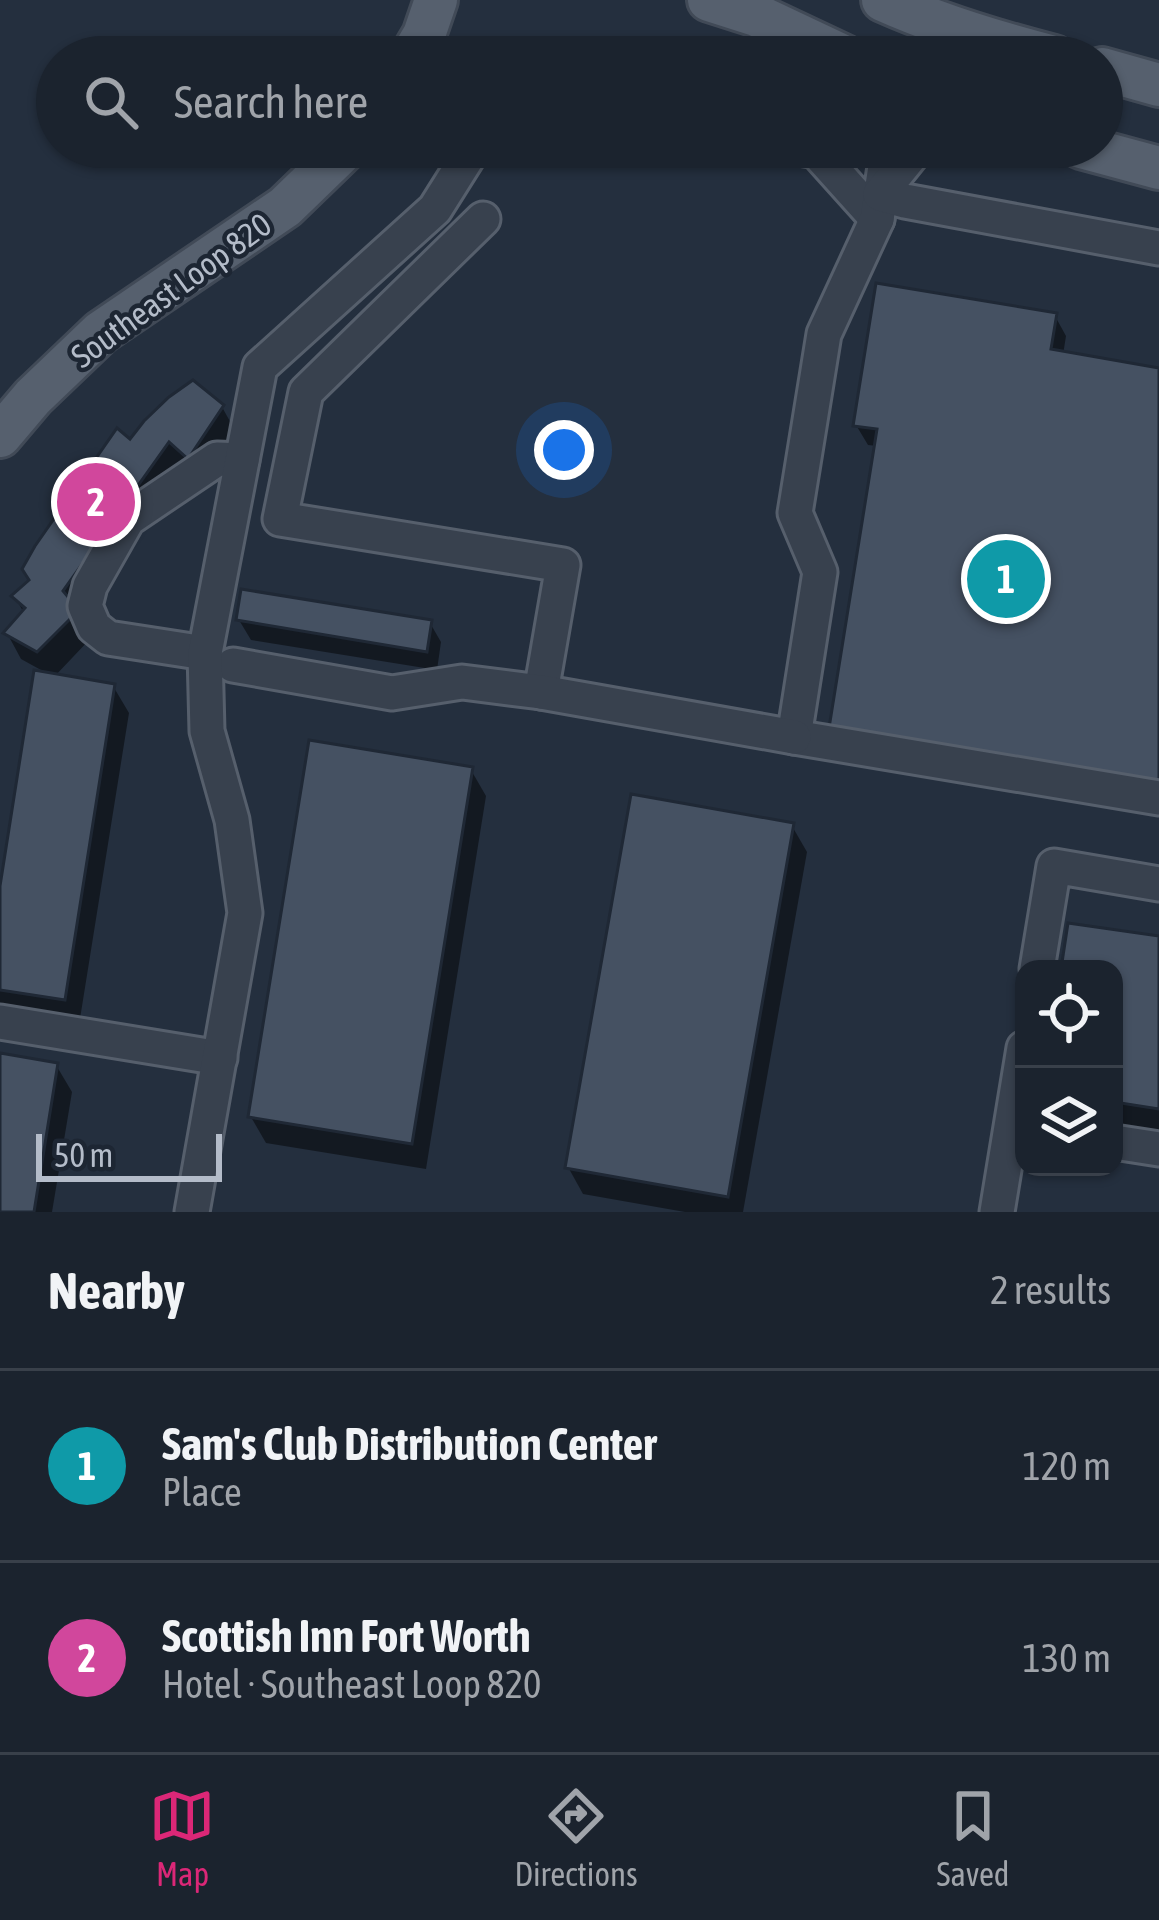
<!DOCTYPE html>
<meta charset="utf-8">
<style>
:root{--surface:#1b232e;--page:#282f3a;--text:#f1f3f6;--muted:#a0a4aa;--line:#39404a;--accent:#db2777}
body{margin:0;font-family:"Asap Condensed",sans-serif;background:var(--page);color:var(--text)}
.controls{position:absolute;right:36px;bottom:36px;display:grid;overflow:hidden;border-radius:24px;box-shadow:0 3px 9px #0004}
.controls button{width:108px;height:108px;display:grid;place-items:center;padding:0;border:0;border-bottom:3px solid var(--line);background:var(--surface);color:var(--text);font:60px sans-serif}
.scale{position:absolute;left:36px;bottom:30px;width:186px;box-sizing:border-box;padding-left:12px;border:6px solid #b4bcc9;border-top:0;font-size:33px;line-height:42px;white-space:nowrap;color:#b4bcc9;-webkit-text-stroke:9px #1d2633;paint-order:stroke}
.you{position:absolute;left:564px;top:450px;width:42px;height:42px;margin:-30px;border:9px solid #fff;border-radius:50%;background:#1a73e8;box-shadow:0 0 0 18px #1a73e833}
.badge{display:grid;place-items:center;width:78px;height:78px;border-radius:50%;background:var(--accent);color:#fff;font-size:39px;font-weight:700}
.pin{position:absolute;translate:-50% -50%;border:6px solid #fff;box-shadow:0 3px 12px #0006}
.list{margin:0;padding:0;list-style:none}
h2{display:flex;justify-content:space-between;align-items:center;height:156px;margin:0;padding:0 48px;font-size:51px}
h2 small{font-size:39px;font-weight:400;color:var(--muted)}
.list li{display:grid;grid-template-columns:78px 1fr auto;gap:36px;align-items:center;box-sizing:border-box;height:192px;padding:0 48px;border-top:3px solid var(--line)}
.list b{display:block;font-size:45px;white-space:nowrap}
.list p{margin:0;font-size:39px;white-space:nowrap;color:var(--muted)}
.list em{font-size:39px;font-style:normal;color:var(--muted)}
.icon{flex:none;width:66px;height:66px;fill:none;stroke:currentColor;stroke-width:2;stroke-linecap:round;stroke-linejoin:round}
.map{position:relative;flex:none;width:1159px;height:1212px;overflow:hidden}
.search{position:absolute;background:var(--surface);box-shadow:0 3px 9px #0004;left:36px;right:36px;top:36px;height:132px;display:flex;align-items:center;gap:30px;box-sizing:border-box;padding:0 42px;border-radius:66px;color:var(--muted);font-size:45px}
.sheet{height:540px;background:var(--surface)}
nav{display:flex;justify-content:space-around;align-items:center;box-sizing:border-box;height:168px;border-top:3px solid var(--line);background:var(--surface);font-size:33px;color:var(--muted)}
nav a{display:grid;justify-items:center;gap:6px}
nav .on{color:var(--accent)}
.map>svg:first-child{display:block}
.shadow{fill:#0007}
.building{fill:#455162;stroke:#1f2835;stroke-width:3}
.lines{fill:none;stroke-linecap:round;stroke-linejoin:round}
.minor-casing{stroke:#565f6c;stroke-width:39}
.major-casing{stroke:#414a57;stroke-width:48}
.minor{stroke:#38414e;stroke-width:33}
.major{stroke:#56606e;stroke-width:42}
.labels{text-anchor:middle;stroke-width:9;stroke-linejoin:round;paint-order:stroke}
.street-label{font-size:33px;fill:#b4bcc9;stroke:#1d2633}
</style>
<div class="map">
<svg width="1159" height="1212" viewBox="0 0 1159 1212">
<rect width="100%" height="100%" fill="#242f3e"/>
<!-- shadow -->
<g class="shadow">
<polygon points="1055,316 1066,336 1063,355 1159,371 877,446 868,445 856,425"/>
<polygon points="222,407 237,434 204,483 185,466 79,616 91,638 54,677 113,686 129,713 79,1025 0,1009 0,905 50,675 21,659 7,633 24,613 15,597 33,582 130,443"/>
<polygon points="239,620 430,623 441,642 437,670 251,640"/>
<polygon points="471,770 486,796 426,1169 266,1143 251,1117"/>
<polygon points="792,826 807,852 743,1212 685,1212 583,1194 568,1167"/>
<polygon points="1159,939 1159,1132 1114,1125 1114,969 1064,969"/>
<polygon points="0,1056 56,1065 72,1092 52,1212 0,1212"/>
</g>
<!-- building -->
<g class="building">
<polygon points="876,283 1057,313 1051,349 1159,368 1159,784 829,728 877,429 853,426"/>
<polygon points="193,380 224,405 188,459 169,442 63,591 79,610 37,652 3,633 25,608 11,596 29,580 22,569 35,546 117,428 130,439 144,421 169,397"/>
<polygon points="241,589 432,620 427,652 236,620"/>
<polygon points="34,670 115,684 65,1000 0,990 0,886"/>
<polygon points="309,740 473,767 412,1144 248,1117"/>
<polygon points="631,794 794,823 728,1197 565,1168"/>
<polygon points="1068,923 1159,936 1159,1109 1114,1102 1114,969 1061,969"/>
<polygon points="0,1053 58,1063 34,1212 0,1212"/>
</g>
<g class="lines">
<!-- minor casing -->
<g class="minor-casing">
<g id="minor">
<polyline points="794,147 816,151 877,219"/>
<polyline points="888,147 877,219 824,334 795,513 820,572 794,737 1159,798"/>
<polyline points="918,147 880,194 905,201 1159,248"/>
<polyline points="483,219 306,392 280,519 563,565 541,692"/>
<polyline points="205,653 108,638 94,627 85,606 90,586 128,519 217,459 242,460"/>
<polyline points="233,665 392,693 462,682 541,692 794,737"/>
<polyline points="1037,969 1054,866 1159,884"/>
<polyline points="0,1022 220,1058"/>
<polyline points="1114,1142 1159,1149"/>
<polyline points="192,1212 245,913 232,820 207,731 205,653 260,367 435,209 474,147"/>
<polyline points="997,1212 1024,1048"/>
</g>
</g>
<!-- major casing -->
<g class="major-casing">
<g id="major">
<polyline points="709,0 756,15 845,57"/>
<path d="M883 0C939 25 995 42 1054 57"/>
<polyline points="411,57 424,35 436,0"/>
<polyline points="1102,69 1159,85"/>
<polyline points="1081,147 1159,168"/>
<polyline points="0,436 33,397 101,332 285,207 347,147"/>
</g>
</g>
<!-- minor -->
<use href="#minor" class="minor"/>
<!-- major -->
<use href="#major" class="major"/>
</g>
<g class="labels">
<!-- street labels -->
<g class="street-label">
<text transform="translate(171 290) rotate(-36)" y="12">Southeast Loop 820</text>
</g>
</g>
</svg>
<div class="controls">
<button><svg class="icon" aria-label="locate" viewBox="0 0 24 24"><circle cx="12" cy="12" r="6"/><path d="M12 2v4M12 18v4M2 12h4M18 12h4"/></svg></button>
<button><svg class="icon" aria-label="layers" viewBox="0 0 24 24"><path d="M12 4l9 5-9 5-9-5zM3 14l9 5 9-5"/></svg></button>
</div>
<div class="scale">50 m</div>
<div class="you"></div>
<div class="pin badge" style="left:1006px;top:579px;background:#0f9aa8">1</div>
<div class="pin badge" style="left:96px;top:502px;background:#d1479c">2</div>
<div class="search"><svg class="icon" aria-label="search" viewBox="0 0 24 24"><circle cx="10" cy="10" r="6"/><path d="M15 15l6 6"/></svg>Search here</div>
</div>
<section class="sheet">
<h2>Nearby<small>2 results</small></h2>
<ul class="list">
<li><span class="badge" style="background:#0f9aa8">1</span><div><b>Sam's Club Distribution Center</b><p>Place</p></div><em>120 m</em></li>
<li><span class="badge" style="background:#d1479c">2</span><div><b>Scottish Inn Fort Worth</b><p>Hotel · Southeast Loop 820</p></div><em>130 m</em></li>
</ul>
</section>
<nav>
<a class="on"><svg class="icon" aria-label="map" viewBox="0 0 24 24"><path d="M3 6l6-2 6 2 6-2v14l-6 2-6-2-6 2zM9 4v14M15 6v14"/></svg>Map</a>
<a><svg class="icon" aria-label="directions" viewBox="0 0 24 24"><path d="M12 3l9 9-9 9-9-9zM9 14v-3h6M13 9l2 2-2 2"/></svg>Directions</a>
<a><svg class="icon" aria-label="saved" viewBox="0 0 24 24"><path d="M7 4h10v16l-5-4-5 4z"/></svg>Saved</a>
</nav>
